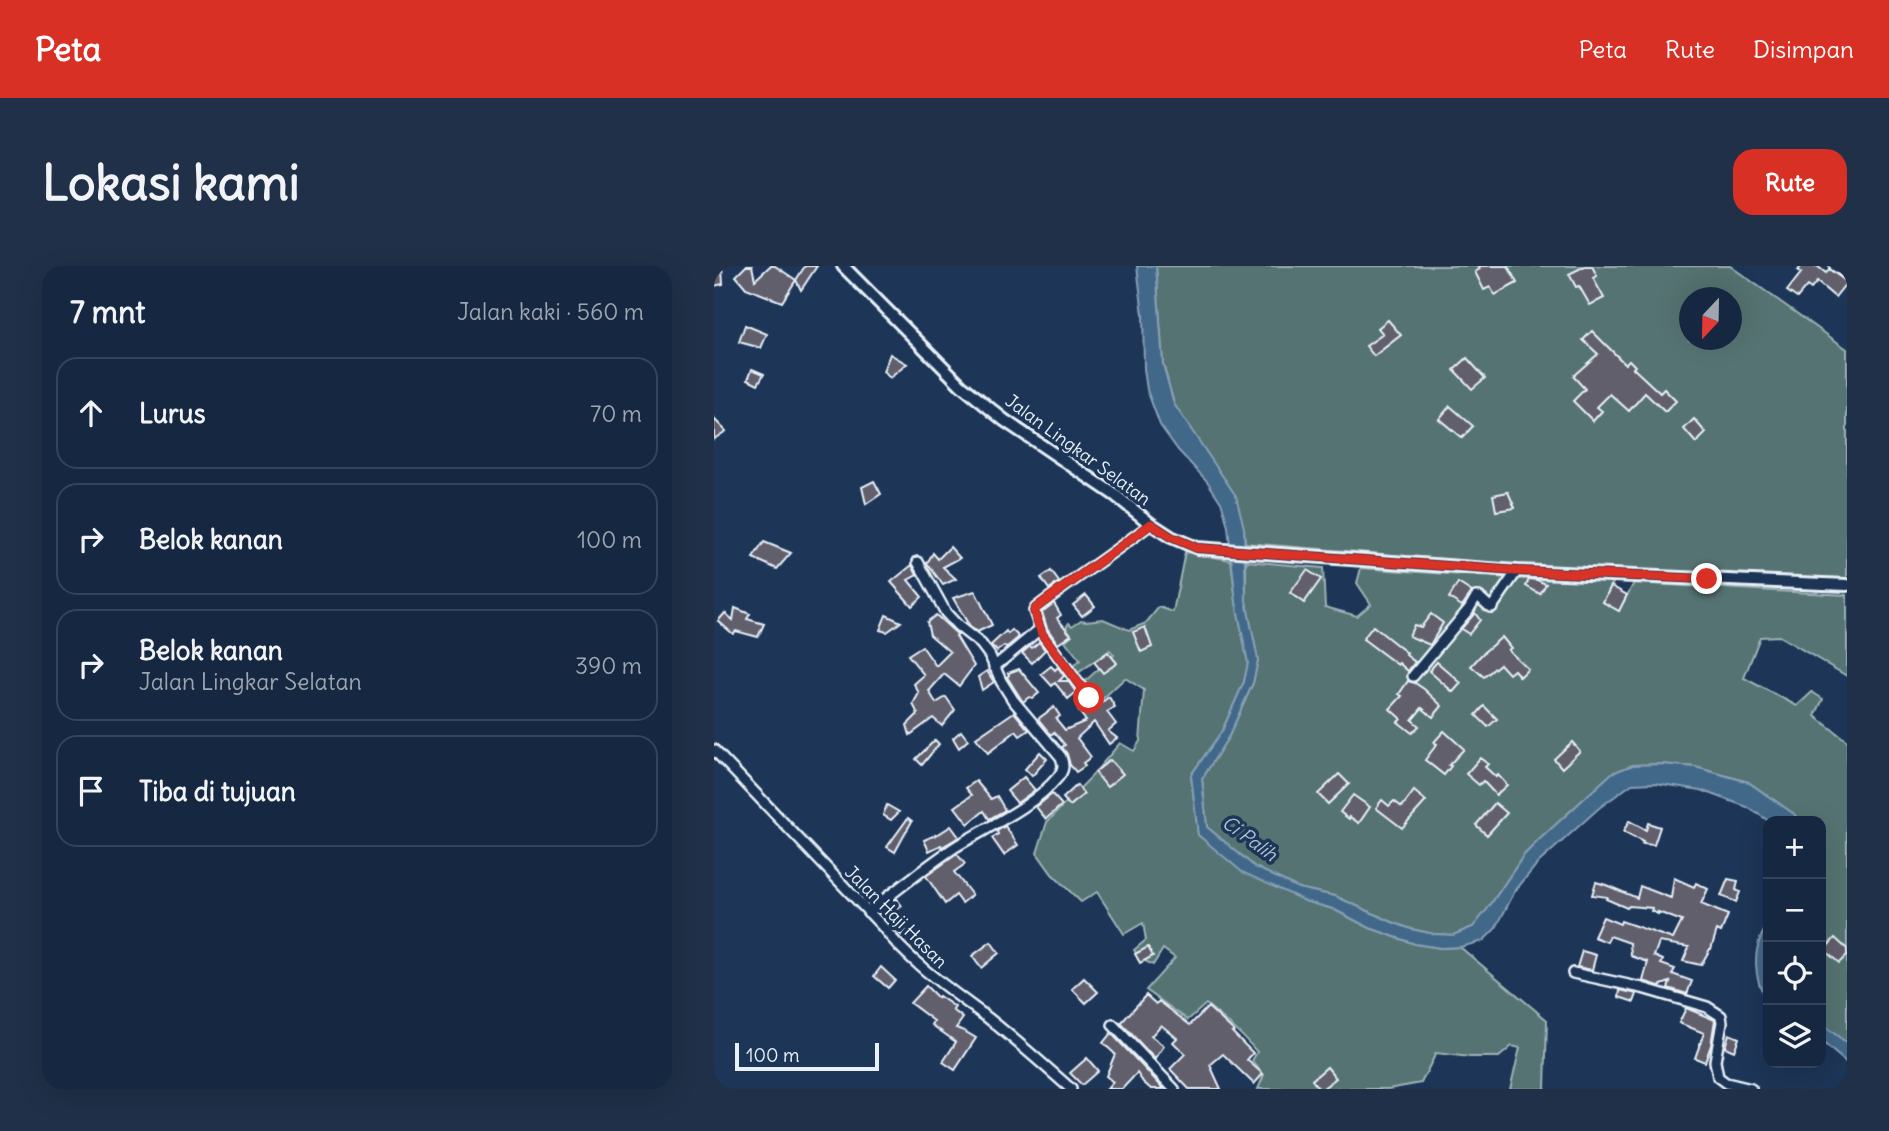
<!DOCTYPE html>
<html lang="id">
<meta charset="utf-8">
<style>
:root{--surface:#162841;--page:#1f3048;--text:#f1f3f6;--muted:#9ea6b1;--line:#35445a;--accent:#d93025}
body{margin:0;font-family:Delius,sans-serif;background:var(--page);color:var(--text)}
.controls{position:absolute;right:21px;bottom:21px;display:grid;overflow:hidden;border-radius:14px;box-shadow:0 7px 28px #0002}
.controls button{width:63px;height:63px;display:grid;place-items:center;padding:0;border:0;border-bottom:2px solid var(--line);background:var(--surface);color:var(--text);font:35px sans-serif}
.compass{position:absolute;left:965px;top:21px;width:63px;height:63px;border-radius:50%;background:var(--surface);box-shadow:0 7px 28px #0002;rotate:202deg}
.scale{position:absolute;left:21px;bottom:18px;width:144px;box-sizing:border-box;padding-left:7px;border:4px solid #e8f1f8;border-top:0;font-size:19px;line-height:24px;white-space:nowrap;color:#e8f1f8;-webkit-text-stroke:5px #1d3557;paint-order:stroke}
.stop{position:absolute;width:21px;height:21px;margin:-16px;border:5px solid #d93025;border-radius:50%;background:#fff}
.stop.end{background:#d93025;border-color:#fff;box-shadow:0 2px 7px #0008}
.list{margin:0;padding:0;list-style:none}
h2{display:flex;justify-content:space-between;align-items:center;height:91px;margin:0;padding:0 28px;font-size:30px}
h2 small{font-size:23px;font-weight:400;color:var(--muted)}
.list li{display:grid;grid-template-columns:46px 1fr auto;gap:21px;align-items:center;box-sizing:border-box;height:112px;margin:0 14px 14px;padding:0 14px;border:2px solid var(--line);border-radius:21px}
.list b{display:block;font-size:26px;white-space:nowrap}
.list p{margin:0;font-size:23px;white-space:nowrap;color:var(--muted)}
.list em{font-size:23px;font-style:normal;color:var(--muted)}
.icon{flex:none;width:38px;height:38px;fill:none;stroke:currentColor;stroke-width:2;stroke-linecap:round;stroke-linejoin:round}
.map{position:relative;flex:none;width:1133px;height:823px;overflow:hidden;border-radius:21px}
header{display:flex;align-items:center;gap:42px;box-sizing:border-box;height:98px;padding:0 35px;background:var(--accent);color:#fff}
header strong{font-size:33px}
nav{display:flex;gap:38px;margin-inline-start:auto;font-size:24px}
.intro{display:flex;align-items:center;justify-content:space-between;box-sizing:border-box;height:168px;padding:0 42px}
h1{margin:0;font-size:49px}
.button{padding:18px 32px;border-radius:21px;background:var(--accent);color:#fff;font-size:24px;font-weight:700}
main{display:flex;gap:42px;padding:0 42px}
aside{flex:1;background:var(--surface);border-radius:21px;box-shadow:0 7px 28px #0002}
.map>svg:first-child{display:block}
.green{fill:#547372;stroke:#9eb2b5;stroke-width:2;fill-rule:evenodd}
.water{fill:#426889;stroke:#849fb5;stroke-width:2}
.building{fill:#625f6c;stroke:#e8f1f8;stroke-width:2}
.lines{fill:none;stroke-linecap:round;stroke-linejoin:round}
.minor-casing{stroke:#e8f1f8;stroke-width:14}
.tertiary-casing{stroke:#e8f1f8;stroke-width:16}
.minor{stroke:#1d3557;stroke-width:9}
.tertiary{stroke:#1d3557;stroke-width:10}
.route{stroke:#d93025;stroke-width:9}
.labels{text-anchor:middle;stroke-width:7;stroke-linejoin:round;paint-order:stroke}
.street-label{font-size:18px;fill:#e8f1f8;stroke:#1d3557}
.water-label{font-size:19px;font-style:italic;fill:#aec1d1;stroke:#1d3557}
</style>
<header>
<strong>Peta</strong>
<nav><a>Peta</a><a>Rute</a><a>Disimpan</a></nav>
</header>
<div class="intro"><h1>Lokasi kami</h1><a class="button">Rute</a></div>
<main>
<aside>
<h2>7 mnt<small>Jalan kaki · 560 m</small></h2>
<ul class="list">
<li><svg class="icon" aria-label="ahead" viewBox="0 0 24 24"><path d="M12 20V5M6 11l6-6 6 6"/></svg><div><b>Lurus</b></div><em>70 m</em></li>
<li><svg class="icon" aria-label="right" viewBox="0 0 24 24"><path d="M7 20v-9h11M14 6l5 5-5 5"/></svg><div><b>Belok kanan</b></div><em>100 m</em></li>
<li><svg class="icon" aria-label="right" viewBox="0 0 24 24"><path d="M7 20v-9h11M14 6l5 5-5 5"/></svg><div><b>Belok kanan</b><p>Jalan Lingkar Selatan</p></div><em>390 m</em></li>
<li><svg class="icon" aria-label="arrive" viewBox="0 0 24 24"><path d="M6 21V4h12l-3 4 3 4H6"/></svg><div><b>Tiba di tujuan</b></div></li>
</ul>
</aside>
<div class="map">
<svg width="1133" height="823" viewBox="0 0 1133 823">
<rect width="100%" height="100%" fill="#1d3557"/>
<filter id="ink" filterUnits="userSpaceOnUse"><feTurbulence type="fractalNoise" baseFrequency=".0143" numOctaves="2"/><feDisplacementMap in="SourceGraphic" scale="14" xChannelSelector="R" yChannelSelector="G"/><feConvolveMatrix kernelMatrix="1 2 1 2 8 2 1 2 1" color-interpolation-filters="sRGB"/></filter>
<g filter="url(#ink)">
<!-- green -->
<g class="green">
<path d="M442 0H1016L1133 83V314L815 300 531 277 530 262 490 184 460 138 449 98ZM975 32H1017V74H975Z"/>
<path d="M471 286 517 294 522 336 534 397 530 416 508 465 477 509 484 569 591 635 619 643 656 662 701 678 727 682 746 681 833 754 831 823H796L806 782 798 780 785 791H756L722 787 707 817 674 823H544L550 809 538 795 543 786C528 768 510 753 492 738L474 754 432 724 461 692 449 683 439 699 425 692 420 684 432 674 429 657 410 668 383 626 367 636 338 608 323 587 333 556 376 512 406 477 420 485 426 475 430 424 411 412 385 436 369 417 400 389 396 384 364 407 359 400 366 394 351 375 358 369 352 361 355 357 358 360 367 354 372 355 389 353 415 364 432 357 445 341 459 346Z"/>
<polygon points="532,295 609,302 611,341 643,350 657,338 643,317 647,302 794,312 900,315 889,336 905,344 920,317 1133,329 1133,410 1065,370 1046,371 1030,412 1083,440 1098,426 1109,433 1101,450 1133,475 1133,777 1107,758 1107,555 1085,555 1080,548 1034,516 981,501 947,498 919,499 898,507 826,573 810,589 775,641 759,661 739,669 720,668 697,663 678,656 621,630 584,622 541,601 493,561 488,513 515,470 539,417 544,394 532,335"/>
</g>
<!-- water -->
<g class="water">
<polygon points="423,0 442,0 449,98 460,138 522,230 530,262 532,335 544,394 539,417 515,470 488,513 493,561 541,601 584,622 621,630 678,656 697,663 720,668 739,669 759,661 775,641 810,589 826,573 898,507 919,499 947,498 981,501 1034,516 1080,548 1085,555 1055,555 1033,541 987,524 941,517 918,518 885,542 823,598 801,625 782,662 769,675 746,681 727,682 701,678 656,662 619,643 591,635 528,606 484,569 477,509 508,465 530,416 534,397 522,336 514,261 508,238 493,215 464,184 446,159 433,124 430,103 429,49"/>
<path d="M1054 659V736C1039 714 1037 681 1054 659Z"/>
<polygon points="1107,758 1133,777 1133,797 1107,775"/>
</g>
<!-- building -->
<g class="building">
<polygon points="0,0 8,0 9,18 0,20"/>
<polygon points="32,0 38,0 41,14 56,0 61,0 82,14 68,36 32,22 22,10"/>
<polygon points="91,0 103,0 87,24 82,14"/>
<polygon points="764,0 794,0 803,17 781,29 776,21 770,24 761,6 766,3"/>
<polygon points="871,0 878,0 883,10 879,12 890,32 876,39 865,20 862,21 855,8"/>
<polygon points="1087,0 1103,0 1112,7 1115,3 1133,16 1121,31 1103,16 1097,23 1093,20 1083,32 1073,25 1087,7 1084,5"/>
<polygon points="674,54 687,69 660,90 652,80 669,68 664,62"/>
<polygon points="31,59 53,68 47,82 25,76"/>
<polygon points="878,65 911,98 915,94 921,100 919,102 946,127 950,123 962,135 951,146 931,127 915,145 896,128 883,141 888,145 879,155 859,135 871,123 859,110 884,88 869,74"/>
<polygon points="176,88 193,98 176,112 169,106"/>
<polygon points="753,92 771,112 758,123 740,104"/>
<polygon points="38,103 50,108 44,118 34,113"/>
<polygon points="736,140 759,160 748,172 725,153"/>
<polygon points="0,153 12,165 0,173"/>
<polygon points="980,153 992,167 982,177 970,163"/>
<polygon points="160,215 167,228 152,238 148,221"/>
<polygon points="794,226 801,242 782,245 779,229"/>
<polygon points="50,276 77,287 63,303 39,292"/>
<polygon points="236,281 246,292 229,301 242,313 229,319 213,297 219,287 224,293"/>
<polygon points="198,299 203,309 194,314 208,331 198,340 177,316"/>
<polygon points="593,304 607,313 590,337 576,327"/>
<polygon points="337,305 345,316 335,323 327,312"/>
<polygon points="815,313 823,314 832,318 826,328 812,320"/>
<polygon points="744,317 758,326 748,340 735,332"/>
<polygon points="897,320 913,329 905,345 889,336"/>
<polygon points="261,325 278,359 263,366 256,361 239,332"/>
<polygon points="372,329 381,340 368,350 359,339"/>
<polygon points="340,337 347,349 343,352 357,369 344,378 333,362 328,346"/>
<polygon points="21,342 36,348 33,353 50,358 44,371 22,365 19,368 4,355 11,347 19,354"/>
<polygon points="761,347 766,354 755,368 747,363"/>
<polygon points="717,348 729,357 716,379 695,370 700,359 707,361"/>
<polygon points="172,349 187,356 173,366 166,364"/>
<polygon points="222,349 244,369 242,370 260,400 245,420 230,408 215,425 222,437 232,431 241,444 228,460 219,452 196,469 193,459 204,448 199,438 205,427 200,418 210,409 194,389 208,380 222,400 236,386 216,369 213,356"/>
<polygon points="659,360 693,387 692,389 701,396 694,405 685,397 684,399 649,373"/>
<polygon points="431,361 438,381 427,386 419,366"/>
<polygon points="298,364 305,371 292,382 290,380 283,385 277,379 292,365 294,368"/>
<polygon points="788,371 797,382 794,384 814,403 806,411 800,404 795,408 786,398 770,411 757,400 770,386"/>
<polygon points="325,376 331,384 318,397 308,387 316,380 318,382"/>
<polygon points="394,386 403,397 389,407 380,396"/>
<polygon points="723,396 747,417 739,426 715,405"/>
<polygon points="337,400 341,404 344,401 350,410 345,415 354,415 362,426 354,433 341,417 338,420 327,408"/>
<polygon points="305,403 325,427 319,432 315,431 309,436 293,411 295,409 294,407"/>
<polygon points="273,405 280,416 268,424 264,411"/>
<polygon points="694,415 701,417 710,423 728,440 719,451 708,442 698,454 705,460 698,467 684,456 687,453 676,443 688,430 685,428"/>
<polygon points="395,431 401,441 393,446 402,458 394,465 403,472 395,478 380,456 363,472 377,491 369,497 371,500 362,506 356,499 353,488 348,481 351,479 340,466 337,469 324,453 340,441 346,450 342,453 351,464 372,455 364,444 372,438 379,438 381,441"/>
<polygon points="770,440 783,453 774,461 762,449"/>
<polygon points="300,446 315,464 306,470 302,465 274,487 262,472"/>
<polygon points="247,465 254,474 245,482 239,472"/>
<polygon points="730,465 750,483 735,499 737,500 730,509 711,494 723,478 720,476"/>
<polygon points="221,474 225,478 208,499 202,493"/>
<polygon points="858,476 866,485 848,502 840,493"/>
<polygon points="326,486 333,493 318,510 311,503"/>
<polygon points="766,492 774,498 771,501 782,511 784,509 793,519 782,529 769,515 765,519 752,508"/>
<polygon points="396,494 409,508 393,521 381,506"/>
<polygon points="625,508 635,518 614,538 604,528"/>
<polygon points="310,511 321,524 303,537 293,525"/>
<polygon points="262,515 277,533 283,530 291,544 275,553 270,545 254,558 241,541 258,529 252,522"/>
<polygon points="363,519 370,528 356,540 349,532"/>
<polygon points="700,525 712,535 688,562 662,542 668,534 675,540 680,535 688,541"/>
<polygon points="338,528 348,539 332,553 322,541"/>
<polygon points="639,529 656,541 645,557 636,551 635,553 626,546"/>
<polygon points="781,537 793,547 773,569 762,559"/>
<polygon points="173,539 185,546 177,554 169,549"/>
<polygon points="194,552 198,555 181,586 173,581"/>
<polygon points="915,555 932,564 934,557 946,561 940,579 928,578 929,576 909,566"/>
<polygon points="237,560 245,571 228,581 227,579 215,585 210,574 226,567"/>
<polygon points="291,560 304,579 290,589 278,572 284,568 283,565"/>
<polygon points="243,588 251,598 240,606 258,629 248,637 242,629 231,638 212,610"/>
<polygon points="960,612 980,621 982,617 994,623 987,638 1014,649 1007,666 1003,664 997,683 996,683 987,699 969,695 975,681 945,676 940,690 949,694 947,698 961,703 958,708 978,715 973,728 954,722 956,716 945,720 929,715 934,696 917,690 916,677 896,670 893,676 880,671 889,651 906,658 907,655 959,673 968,655 944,646 944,648 937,645 938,642 915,640 913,642 892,633 893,631 878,629 882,616 892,619 923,632 926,620 957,632"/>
<polygon points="1014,613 1024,615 1022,624 1026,626 1022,636 1007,630"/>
<polygon points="183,633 188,640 178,647 193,663 187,669 165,646"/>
<polygon points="1121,672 1133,683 1133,689 1125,697 1110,684"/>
<polygon points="277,676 285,687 267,702 258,690"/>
<polygon points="434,681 439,690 426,697 421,688"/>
<polygon points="868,685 882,689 878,704 863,701"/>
<polygon points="167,701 181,714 174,722 160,710"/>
<polygon points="370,712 384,726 372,737 358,723"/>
<polygon points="212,720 224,732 225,730 241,741 239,744 249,752 242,762 250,765 262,772 241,804 229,796 242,776 218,759 220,755 196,737"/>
<polygon points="906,724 923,728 920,736 905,731"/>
<polygon points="432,729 442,738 445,735 476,759 494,741 520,765 518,766 539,787 533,794 549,808 540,818 509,788 496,799 507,823 475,823 456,803 471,788 459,776 463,772 447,759 437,770 450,780 441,793 407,757"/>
<polygon points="972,742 1001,754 997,779 991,796 981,792 990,767 965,757"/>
<polygon points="397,767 450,823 437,823 429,816 423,807 408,823 393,823 399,816 392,810 401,788 389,777"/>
<polygon points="1015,768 1025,772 1020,785 1011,781"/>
<polygon points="373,792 384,805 368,819 356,807"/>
<polygon points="613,801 622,812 608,823 605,823 598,814"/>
</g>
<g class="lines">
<!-- minor casing -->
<g class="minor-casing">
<g id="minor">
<polyline points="1121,0 1133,8"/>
<polyline points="280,401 326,363"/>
<polyline points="699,410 755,343 762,331 765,331 776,341 778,341 803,305"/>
<path d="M375 432 328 368 320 345 322 342C360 313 399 287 437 258"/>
<path d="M0 484 168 660C197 698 237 724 274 752 303 775 330 799 357 823"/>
<path d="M154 646C183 624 211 601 241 581 275 560 318 542 344 511 350 504 350 499 347 491L299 434 287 415 276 390 267 378 244 360 232 347 204 296"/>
<polyline points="859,707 928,722 993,741 1007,750 1008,756 1001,795 1004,811 1012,817 1037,823"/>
<polyline points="399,759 460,823"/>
</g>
</g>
<!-- tertiary casing -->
<g class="tertiary-casing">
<polyline id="tertiary" points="129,0 247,119 290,154 401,229 437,258 457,271 483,282 803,305 1133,319"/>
</g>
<!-- minor -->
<use href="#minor" class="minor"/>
<!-- tertiary -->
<use href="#tertiary" class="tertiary"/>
</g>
</g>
<g class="lines" filter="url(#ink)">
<!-- route -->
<path class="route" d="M375 432 328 368 320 345 322 342C360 313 399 287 437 258L457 271 483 282 803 305 993 313"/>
</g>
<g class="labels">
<!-- street labels -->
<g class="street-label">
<text transform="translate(364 184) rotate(36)" y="6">Jalan Lingkar Selatan</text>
<text transform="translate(182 651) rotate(45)" y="6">Jalan Haji Hasan</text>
</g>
<!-- water labels -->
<g class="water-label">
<text transform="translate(536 572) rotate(36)" y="7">Ci Palih</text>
</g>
</g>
</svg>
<div class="controls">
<button>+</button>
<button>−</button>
<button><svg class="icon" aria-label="locate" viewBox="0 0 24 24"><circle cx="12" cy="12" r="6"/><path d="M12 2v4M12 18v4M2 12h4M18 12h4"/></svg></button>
<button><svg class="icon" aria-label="layers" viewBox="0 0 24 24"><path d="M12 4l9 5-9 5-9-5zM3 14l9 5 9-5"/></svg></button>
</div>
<svg class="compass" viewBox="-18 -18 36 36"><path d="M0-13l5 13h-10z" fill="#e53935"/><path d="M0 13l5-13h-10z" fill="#9ea6b1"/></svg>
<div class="scale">100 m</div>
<div class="stop" style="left:375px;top:432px"></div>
<div class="stop end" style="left:993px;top:313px"></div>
</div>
</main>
